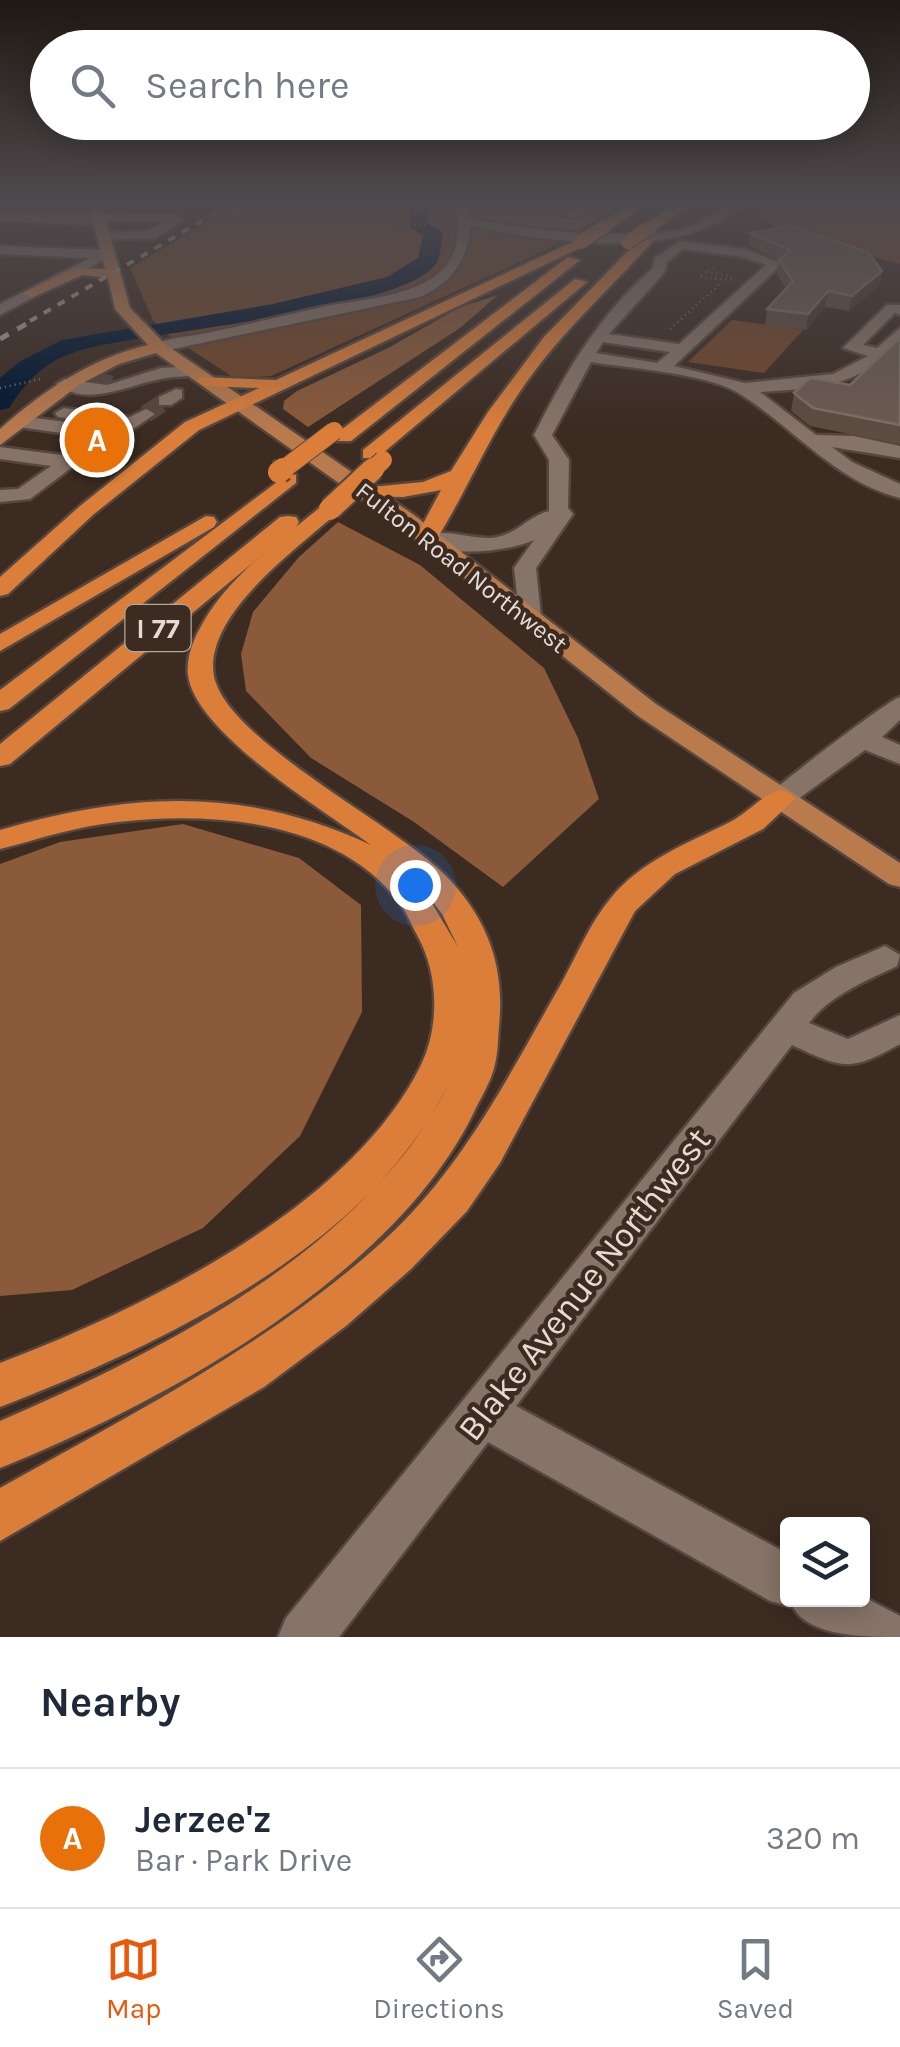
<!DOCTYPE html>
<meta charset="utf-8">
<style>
:root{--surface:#fff;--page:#f6f6f7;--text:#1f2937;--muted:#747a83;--line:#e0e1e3;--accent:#ea580c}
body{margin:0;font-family:Karla,sans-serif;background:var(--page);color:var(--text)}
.controls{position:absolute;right:30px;bottom:30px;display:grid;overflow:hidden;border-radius:10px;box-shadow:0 5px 25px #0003}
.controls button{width:90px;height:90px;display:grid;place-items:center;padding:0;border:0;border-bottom:2px solid var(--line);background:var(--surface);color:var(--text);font:50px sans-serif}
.you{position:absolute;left:415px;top:885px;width:35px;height:35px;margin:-25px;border:8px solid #fff;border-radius:50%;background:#1a73e8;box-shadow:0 0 0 15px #1a73e833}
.badge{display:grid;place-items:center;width:65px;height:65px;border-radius:50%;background:var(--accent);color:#fff;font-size:32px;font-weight:700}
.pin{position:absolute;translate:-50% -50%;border:5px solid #fff;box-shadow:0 2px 10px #0006}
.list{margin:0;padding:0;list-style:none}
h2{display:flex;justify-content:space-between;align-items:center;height:130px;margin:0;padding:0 40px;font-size:42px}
h2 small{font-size:32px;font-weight:400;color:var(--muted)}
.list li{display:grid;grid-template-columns:65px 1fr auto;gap:30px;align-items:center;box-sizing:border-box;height:140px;padding:0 40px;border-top:2px solid var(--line)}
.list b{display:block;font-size:38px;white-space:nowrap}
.list p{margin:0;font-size:32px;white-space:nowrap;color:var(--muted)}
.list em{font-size:32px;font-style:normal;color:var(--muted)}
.icon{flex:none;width:55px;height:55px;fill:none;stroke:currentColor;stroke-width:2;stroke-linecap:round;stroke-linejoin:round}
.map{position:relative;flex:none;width:900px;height:1637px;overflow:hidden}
.search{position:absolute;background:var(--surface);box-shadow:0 5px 25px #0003;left:30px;right:30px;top:30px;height:110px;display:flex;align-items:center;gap:25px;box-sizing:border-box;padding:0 35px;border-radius:55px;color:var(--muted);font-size:38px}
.sheet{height:270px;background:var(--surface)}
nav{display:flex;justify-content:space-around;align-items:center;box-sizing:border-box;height:140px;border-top:2px solid var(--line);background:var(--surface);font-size:28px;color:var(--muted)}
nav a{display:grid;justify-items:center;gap:5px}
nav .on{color:var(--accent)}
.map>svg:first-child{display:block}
.green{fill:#71472a}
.forest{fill:#8a5a3a}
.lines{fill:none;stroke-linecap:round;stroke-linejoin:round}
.river{fill:#001732;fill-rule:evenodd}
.minor-tunnel{stroke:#55453c;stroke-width:18;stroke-dasharray:18 9;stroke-linecap:butt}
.minor-casing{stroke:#55473f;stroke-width:5}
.major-casing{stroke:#55473f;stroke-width:5}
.highway-casing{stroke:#55473f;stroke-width:5}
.path{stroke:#7f7168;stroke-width:2.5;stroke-dasharray:1 4;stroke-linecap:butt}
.minor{fill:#877468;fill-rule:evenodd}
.major{fill:#b97a4c;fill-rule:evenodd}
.highway{fill:#db7e3a;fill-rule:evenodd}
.rail-far1{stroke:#a69991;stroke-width:4;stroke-dasharray:8 8;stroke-linecap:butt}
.rail{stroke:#a69991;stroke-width:5;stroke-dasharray:10 10;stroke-linecap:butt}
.highway-bridge-far2-casing{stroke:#55473f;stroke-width:16;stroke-linecap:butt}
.highway-bridge-far1-casing{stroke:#55473f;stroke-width:20;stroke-linecap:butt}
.highway-bridge-casing{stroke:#55473f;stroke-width:26;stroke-linecap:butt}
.highway-bridge-far2{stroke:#db7e3a;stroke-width:14}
.highway-bridge-far1{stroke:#db7e3a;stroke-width:18}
.highway-bridge{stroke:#db7e3a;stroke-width:22}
.wall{fill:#5c4c41}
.shaded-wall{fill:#49382e}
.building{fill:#6b5b51;stroke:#7e6f65;stroke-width:2.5}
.labels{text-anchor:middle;stroke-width:9;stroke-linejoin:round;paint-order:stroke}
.far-street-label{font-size:25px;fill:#e6dbd4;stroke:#3b2b21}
.shield{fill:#3b2b21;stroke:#b3a69e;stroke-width:2.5}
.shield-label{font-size:28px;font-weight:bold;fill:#e6dbd4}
.near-street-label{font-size:35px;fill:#e6dbd4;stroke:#3b2b21}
</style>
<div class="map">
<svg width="900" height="1637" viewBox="0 0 900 1637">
<rect width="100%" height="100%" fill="#3b2b21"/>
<!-- green -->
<g class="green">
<polygon points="239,203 624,203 544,251 271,376 234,378 167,334 153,320 130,268"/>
<polygon points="775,203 900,203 900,264 778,229 759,216"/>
<polygon points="732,320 803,330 764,373 688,362"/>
</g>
<!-- forest -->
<g class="forest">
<polygon points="472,203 624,203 576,232 538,231 489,223 476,216"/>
<polygon points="498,295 460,328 308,427 283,409 284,401 297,391 390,347 460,307"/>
<polygon points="338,522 420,565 544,668 578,738 599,799 503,887 414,822 311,758 246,691 241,654 253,612 299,557"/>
<polygon points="183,824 299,858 361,905 362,1012 300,1136 203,1228 72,1290 0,1296 0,864 60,842"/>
</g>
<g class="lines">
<!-- river -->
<path class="river" d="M410 203H428V224L443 232C441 241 441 254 437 262 409 312 140 331 78 351 44 362 28 379 9 408L0 410V378L19 362 62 340 273 304 387 277 418 258 423 235 409 227Z"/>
<!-- minor-tunnel -->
<g class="minor-tunnel">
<polyline points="94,381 119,386"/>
<polyline points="146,414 165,401"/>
</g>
<!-- minor casing -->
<g class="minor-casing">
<g id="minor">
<polygon points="242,203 257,203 241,214 233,214 233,208"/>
<path d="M454 203H466L470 218 488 222C549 231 613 239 675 231 701 227 719 203 745 203 678 264 553 242 470 226 469 260 450 284 420 297L159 352 151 347C163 338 186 337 202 334 242 326 282 316 322 307 382 295 478 295 454 203Z"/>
<polygon points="586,203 602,203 574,218 564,215"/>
<polygon points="0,213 179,215 185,219 156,238 103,240 96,236 98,233 148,231 164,222 105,221 99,225 0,221"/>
<path d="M680 241 745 249 782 264 674 366 745 383 833 374 868 356 843 348 887 305H900V315L895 313 863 345 877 348 900 328V342C857 388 819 388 760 392L816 435 854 436 900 446V458L832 447 852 462 900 484V498C836 482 794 428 740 394 711 374 628 368 591 362L552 435 569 460 568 508 573 514 536 568 541 616 538 621H520L514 568 534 540C507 552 442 559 419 539 434 525 470 539 491 538 516 536 528 516 549 511V460L534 435C565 373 599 315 652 269L655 258ZM683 249 743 257 766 265 679 344 609 334 664 273 667 262ZM603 342 670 352 657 363 596 353Z"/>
<polygon points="0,246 108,250 115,254 0,315 0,304 90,258 0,254"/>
<path d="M192 366 198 367V375C187 377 176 376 166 378 130 383 90 409 56 384L65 379 107 385 161 368Z"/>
<polygon points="176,389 182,390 182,398 171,405 159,405 159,397"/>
<polygon points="64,408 130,417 146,409 155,414 133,429 58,417 55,413"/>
<polygon points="19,416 75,423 84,429 75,435 12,426 10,422"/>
<polygon points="0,447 69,456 79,462 30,499 0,502 0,490 18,489 51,466 0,459"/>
<path d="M900 697V720L882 737 900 745V764L865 750 790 805H770L765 799C774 787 890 699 900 697Z"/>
<path d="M885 946 900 955 897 966C866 981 830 995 809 1023L848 1039 900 1015V1044C850 1072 843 1069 792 1045L516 1406 788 1554V1600H862V1596L900 1616V1637C866 1637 809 1637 793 1607L770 1601 488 1442 339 1637H278L286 1618 794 993 836 967Z"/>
</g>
</g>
<!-- major casing -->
<g class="major-casing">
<path id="major" d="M89 203H101L130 308 165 344 414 515 656 704 900 863V887L889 884 638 716 398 525 156 353 119 364 79 385 0 445V429C44 390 90 359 148 345L115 309 108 278 83 275 33 297 21 294 76 268 105 269Z"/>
</g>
<!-- highway casing -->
<g class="highway-casing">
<g id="highway">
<polygon points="635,203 649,203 609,230 599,230 599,224"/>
<polygon points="678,203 692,203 654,231 644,231 644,225"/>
<polygon points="581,238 588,242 586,245 199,430 94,514 8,594 0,596 0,577 80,506 185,422 259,388 206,386 197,381 200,377 276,380"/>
<path d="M641 238 653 241C611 288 565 328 528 380 491 431 468 489 435 542L427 544 416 537 441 490 403 497 361 496V488L423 482 451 471 488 412 544 337Z"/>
<polygon points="568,257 580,260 351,441 337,441 337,433"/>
<polygon points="575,279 587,282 377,458 363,458 363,450"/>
<polygon points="289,473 296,475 296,483 9,709 0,711 0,690"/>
<path d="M330 503 340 509 337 513C298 548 203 615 214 676 226 740 397 825 446 876 488 919 505 967 499 1026 498 1039 498 1052 495 1064 492 1080 481 1097 474 1112 395 1276 163 1403 0 1468V1421C164 1350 365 1249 449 1084 439 1102 429 1120 417 1137 325 1267 145 1351 0 1407V1363C142 1309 349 1209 420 1067 440 1027 439 974 417 935 411 924 406 911 399 902 336 820 212 811 118 822 77 826 39 839 0 849V830C131 792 245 786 371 845 325 811 195 733 188 675 186 660 192 643 199 630 225 578 279 541 323 505ZM426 893 442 914 458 947 427 895Z"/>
<polygon points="206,516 214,517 217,522 214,527 0,651 0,634"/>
<polygon points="288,516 296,517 299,522 296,527 10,764 0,766 0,744 280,517"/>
<path d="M780 790 790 793 795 799 763 829 675 874 635 911 500 1163 467 1211 411 1269 346 1326 264 1387 0 1541V1488C132 1414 268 1345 381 1243 462 1170 508 1077 561 984 576 957 590 923 610 899 640 861 688 843 730 822 748 813 761 795 780 790Z"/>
</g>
</g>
<!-- path -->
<g class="path">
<polyline points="399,226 444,224"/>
<polyline points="714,267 706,272 736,277"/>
<polyline points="706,272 699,277 733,280"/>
<polyline points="670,329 720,284"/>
<polyline points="0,388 41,379"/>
</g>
<!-- minor -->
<use href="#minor" class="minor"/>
<!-- major -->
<use href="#major" class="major"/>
<!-- highway -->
<use href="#highway" class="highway"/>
<!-- rail-far1 -->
<polyline class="rail-far1" points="30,321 233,203"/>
<!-- rail -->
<polyline class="rail" points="0,339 35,319"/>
<!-- highway-bridge-far2 casing -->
<g class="highway-bridge-far2-casing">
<g id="highway-bridge-far2">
<polyline points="581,242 604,227"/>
<polyline points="628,242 649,228"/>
</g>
</g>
<!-- highway-bridge-far1 casing -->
<g class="highway-bridge-far1-casing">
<g id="highway-bridge-far1">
<polyline points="280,472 334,431"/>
<polyline points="370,472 383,460"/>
</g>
</g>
<!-- highway-bridge casing -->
<g class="highway-bridge-casing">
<g id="highway-bridge">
<polyline points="279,472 283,469"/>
<polyline points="330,509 373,469"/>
</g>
</g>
<!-- highway-bridge-far2 -->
<use href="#highway-bridge-far2" class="highway-bridge-far2"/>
<!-- highway-bridge-far1 -->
<use href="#highway-bridge-far1" class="highway-bridge-far1"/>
<!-- highway-bridge -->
<use href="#highway-bridge" class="highway-bridge"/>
</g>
<!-- wall -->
<g class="wall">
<polygon points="750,233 882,271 879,286 849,311 825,307 806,330 765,325 767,309 786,289 777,274 779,260 749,246"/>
<polygon points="900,338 900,444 810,426 791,411 794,393 850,385"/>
</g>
<!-- shaded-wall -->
<g class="shaded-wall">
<polygon points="882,271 879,286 849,311 852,296"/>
<polygon points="828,291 825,307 806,330 808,314"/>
</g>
<!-- building -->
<g class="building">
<polygon points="791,226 868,252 882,271 852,296 828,291 808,314 767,309 793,281 779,260 790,250 750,233"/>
<polygon points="900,338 900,425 813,408 794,393 810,378 850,385"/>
</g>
<!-- sky -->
<linearGradient id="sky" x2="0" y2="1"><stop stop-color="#201812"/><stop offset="0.47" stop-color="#4f4a4e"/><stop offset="1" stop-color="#4f4a4e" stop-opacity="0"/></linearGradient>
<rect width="900" height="432" fill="url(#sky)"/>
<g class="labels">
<!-- far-street labels -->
<g class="far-street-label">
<text transform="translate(462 567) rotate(38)" y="9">Fulton Road Northwest</text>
</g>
<!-- shield labels -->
<rect class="shield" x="125.5" y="605" width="65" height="46" rx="8"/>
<g class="shield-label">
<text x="158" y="638">I 77</text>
</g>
<!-- near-street labels -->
<g class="near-street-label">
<text transform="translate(584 1284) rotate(-52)" y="12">Blake Avenue Northwest</text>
</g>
</g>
</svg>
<div class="controls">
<button><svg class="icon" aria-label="layers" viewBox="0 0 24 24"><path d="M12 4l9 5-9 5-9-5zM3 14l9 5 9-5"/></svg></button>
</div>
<div class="you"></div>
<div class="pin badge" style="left:97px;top:440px;background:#e8710a">A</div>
<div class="search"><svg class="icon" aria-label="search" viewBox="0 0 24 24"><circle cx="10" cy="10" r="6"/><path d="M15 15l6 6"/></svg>Search here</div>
</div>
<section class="sheet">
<h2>Nearby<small></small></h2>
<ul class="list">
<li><span class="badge" style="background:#e8710a">A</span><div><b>Jerzee'z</b><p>Bar · Park Drive</p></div><em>320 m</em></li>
</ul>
</section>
<nav>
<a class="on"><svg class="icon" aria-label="map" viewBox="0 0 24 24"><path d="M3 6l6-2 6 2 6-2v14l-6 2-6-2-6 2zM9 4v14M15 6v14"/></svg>Map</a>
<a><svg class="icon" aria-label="directions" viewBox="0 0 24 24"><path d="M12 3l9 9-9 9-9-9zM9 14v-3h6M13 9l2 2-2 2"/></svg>Directions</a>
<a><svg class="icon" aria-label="saved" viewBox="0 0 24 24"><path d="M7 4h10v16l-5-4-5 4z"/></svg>Saved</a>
</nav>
